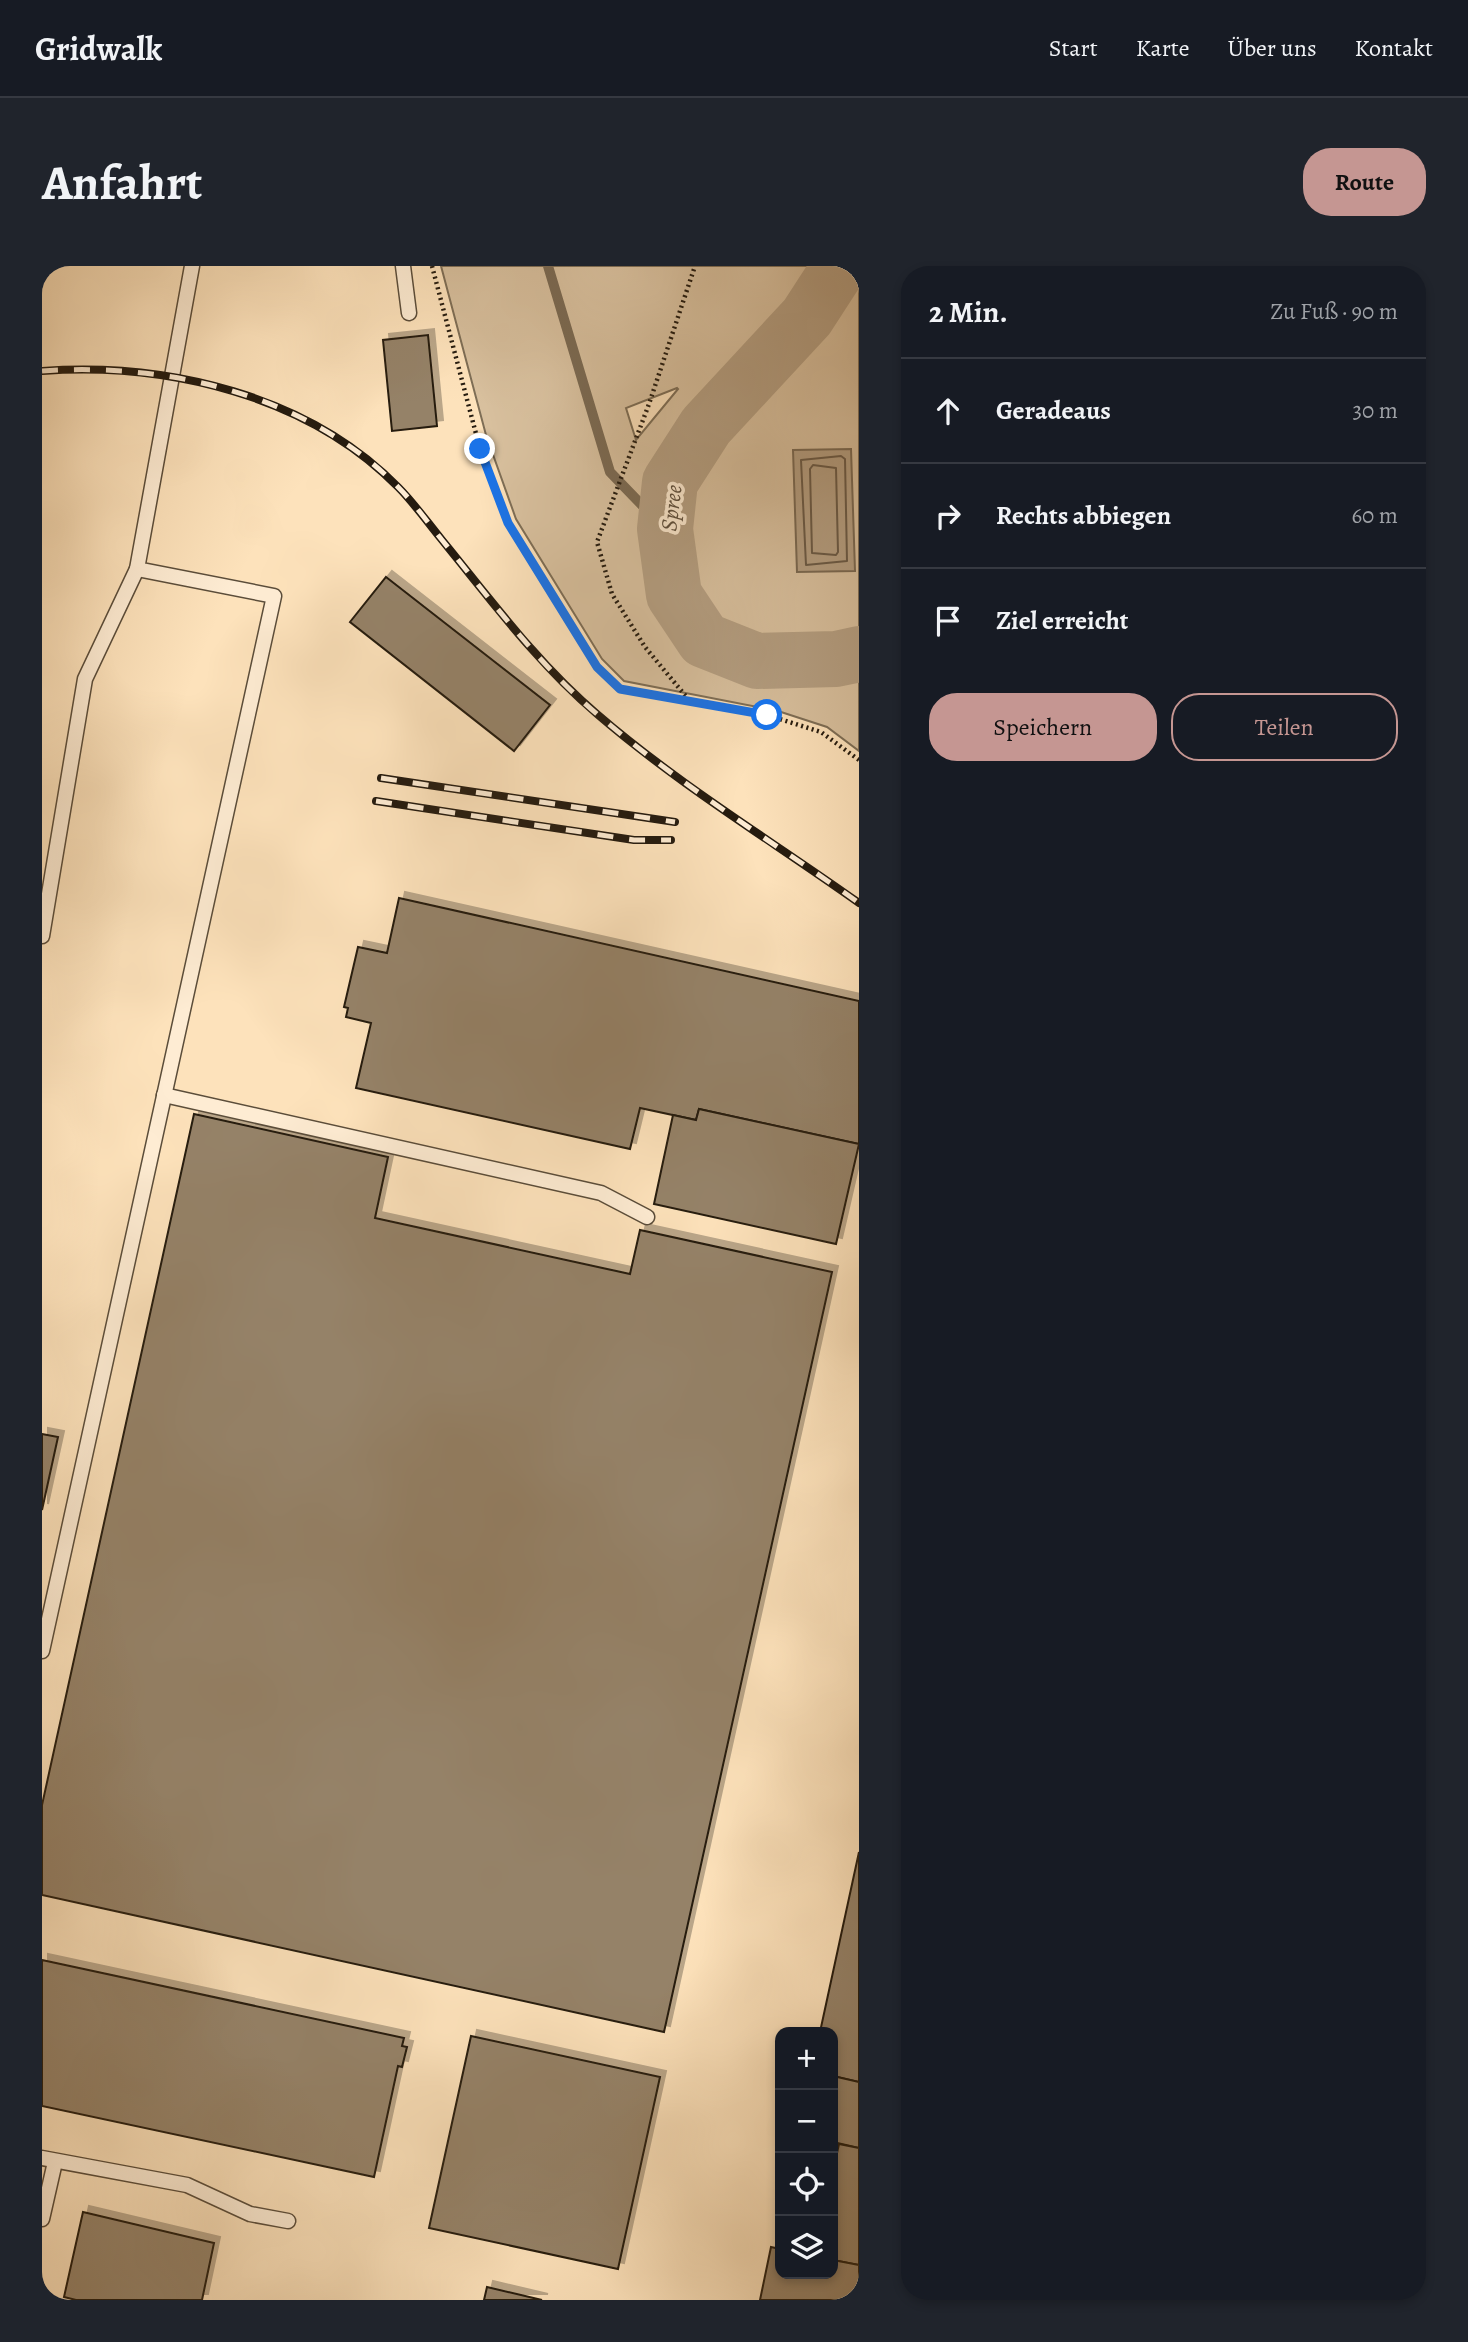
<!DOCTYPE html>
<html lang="de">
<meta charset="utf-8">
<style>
:root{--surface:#171b24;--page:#20242c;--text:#f1f3f6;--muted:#9ea1a6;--line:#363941;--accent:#c59692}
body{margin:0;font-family:Alegreya,serif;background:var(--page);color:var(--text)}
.controls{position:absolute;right:21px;bottom:21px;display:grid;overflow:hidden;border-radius:14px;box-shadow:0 4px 10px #0003}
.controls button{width:63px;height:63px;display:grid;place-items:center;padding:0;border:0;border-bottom:2px solid var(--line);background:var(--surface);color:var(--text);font:35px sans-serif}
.stop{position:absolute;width:21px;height:21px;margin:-16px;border:5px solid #1a73e8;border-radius:50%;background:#fff}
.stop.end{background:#1a73e8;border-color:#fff;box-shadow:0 2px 7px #0008}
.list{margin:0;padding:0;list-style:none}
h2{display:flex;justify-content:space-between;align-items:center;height:91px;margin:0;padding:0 28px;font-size:30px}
h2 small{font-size:23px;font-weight:400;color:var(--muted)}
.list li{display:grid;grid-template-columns:46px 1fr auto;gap:21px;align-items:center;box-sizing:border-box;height:105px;padding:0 28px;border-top:2px solid var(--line)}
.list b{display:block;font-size:26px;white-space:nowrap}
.list em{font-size:23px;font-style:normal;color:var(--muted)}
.actions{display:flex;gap:14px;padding:21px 28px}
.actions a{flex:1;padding:16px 0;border:2px solid var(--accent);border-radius:28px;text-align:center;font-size:24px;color:var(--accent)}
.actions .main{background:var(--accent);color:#111}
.icon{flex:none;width:38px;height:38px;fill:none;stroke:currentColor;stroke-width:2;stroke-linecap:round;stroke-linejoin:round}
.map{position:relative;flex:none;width:817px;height:2034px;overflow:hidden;border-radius:28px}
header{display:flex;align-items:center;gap:42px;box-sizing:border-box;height:98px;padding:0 35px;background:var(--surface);border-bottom:2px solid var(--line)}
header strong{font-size:33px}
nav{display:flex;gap:38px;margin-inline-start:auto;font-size:24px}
.intro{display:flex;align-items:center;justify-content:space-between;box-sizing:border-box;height:168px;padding:0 42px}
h1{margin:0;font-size:49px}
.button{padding:18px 32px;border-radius:28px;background:var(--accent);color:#111;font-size:24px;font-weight:700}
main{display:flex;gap:42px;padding:0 42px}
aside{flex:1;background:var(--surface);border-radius:28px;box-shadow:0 4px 10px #0003}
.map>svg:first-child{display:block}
.green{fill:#d8c09e;stroke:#7e6e56;stroke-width:2;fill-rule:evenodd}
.water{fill:#b49e81;stroke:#7b6a53;stroke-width:2}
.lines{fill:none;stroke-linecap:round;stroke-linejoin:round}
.shore{stroke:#6c5c48;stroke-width:2}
.stream{stroke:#7b6a53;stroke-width:10}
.river{stroke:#b49e81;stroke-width:56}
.building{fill:#958268;stroke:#251b0f;stroke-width:2;filter:url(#shadow)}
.service-casing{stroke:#5b4d3a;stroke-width:17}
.path{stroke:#251b0f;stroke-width:4.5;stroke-dasharray:2 3.5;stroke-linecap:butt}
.service{stroke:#feecd3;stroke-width:14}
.rail-casing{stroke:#251b0f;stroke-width:8}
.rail{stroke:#feecd3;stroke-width:5;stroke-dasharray:16;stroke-linecap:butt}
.route{stroke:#1a73e8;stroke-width:9}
.labels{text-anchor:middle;stroke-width:7;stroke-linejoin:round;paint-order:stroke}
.water-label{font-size:23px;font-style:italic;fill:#5e4f3d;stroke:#feecd3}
</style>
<header>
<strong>Gridwalk</strong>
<nav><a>Start</a><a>Karte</a><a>Über uns</a><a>Kontakt</a></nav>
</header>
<div class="intro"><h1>Anfahrt</h1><a class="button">Route</a></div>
<main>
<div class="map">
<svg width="817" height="2034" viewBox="0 0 817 2034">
<defs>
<filter id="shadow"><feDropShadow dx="6" dy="-6" stdDeviation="0" flood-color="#0004"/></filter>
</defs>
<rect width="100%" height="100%" fill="#fde2bb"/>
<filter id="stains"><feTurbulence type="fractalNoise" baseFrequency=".00286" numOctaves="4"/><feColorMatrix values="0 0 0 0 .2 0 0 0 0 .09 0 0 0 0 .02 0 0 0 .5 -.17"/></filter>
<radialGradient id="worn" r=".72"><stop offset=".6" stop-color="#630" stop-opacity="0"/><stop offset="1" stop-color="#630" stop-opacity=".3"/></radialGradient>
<!-- green -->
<path class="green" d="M399 0H817V485L785 461 736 445 582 415 560 393 474 253 444 169ZM635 122 636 123 594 174 584 142Z"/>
<!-- water -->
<polygon class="water" points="809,183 813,305 755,306 751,184"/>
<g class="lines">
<!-- shore -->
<g class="shore">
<polygon points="799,190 803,193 805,295 764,299 759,194"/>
<polygon points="771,199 794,202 796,286 794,289 770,287 768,203"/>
</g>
<!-- stream -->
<polyline class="stream" points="506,0 568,206 623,263"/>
<!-- river -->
<polyline class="river" points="798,0 765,51 664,160 628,216 623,263 632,329 662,374 715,395 794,393 817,388"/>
</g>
<!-- building -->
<g class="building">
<polygon points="386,69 395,160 350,165 341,74"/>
<polygon points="344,311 508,439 472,485 308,356"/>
<polygon points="357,632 817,735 817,878 657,843 654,854 598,842 588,883 314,822 329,757 304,751 306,742 302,741 316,681 345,687"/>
<polygon points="657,843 817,878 794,978 612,938 631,849 654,854"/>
<polygon points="152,848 346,891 333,952 588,1008 598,964 790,1006 622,1766 0,1629 0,1539"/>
<polygon points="0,1168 16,1171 0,1244"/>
<polygon points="817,1586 817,1816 791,1810 791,1766 778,1766"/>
<polygon points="0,1694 362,1772 360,1780 365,1781 360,1801 356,1800 332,1911 0,1840"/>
<polygon points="429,1770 618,1811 576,2003 387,1962"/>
<polygon points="791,1810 817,1816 817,1882 791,1876"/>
<polygon points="797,1878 817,1882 817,1999 791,1994 791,1905"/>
<polygon points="41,1946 172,1977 160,2034 34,2034 22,2031"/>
<polygon points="729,1981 738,1983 738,2008 791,2008 791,1994 817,1999 817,2034 718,2034"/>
<polygon points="445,2021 500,2034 442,2034"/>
</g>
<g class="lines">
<!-- service casing -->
<g class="service-casing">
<g id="service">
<polyline points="361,0 367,47"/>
<polyline points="0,670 43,413 95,303"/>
<polyline points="122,829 559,927 605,951"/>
<polyline points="0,1385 232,330 95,303 150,0"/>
<polyline points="0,1892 145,1919 208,1948 246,1955"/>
<polyline points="0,1953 13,1896"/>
</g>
</g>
<!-- path -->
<g class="path">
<polyline points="390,0 438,183 466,257 555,401 578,423 725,449 779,466 817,494"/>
<polyline points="647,434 603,381 570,328 555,276 607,138 653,0"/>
</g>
<!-- service -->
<use href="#service" class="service"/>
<!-- rail casing -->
<g class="rail-casing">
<g id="rail">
<path d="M0 105C125 96 266 129 356 221 372 237 386 257 400 274 449 334 496 398 555 448 636 518 730 575 817 637"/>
<polyline points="339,512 633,556"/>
<polyline points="334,535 592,574 629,574"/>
</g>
</g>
<!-- rail -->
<use href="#rail" class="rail"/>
</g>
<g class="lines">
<!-- route -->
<polyline class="route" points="438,183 466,257 555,401 578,423 725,449"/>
</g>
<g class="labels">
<!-- water labels -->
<g class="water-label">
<text transform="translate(629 242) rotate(-83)" y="8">Spree</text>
</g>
</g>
<rect width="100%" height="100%" filter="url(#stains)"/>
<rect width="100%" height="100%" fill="url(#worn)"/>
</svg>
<div class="controls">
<button>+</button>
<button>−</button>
<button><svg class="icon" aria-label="locate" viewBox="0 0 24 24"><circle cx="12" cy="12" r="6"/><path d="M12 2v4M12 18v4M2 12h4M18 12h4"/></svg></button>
<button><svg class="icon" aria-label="layers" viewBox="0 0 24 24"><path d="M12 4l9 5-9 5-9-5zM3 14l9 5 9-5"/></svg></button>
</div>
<div class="stop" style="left:725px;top:449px"></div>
<div class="stop end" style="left:438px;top:183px"></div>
</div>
<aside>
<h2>2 Min.<small>Zu Fuß · 90 m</small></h2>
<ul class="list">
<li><svg class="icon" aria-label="ahead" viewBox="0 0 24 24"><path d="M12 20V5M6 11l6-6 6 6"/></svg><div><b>Geradeaus</b></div><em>30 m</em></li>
<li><svg class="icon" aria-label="right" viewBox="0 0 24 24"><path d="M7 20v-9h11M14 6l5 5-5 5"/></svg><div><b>Rechts abbiegen</b></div><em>60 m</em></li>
<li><svg class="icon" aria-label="arrive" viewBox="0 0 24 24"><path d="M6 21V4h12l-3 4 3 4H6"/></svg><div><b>Ziel erreicht</b></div></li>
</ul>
<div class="actions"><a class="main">Speichern</a><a>Teilen</a></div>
</aside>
</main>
